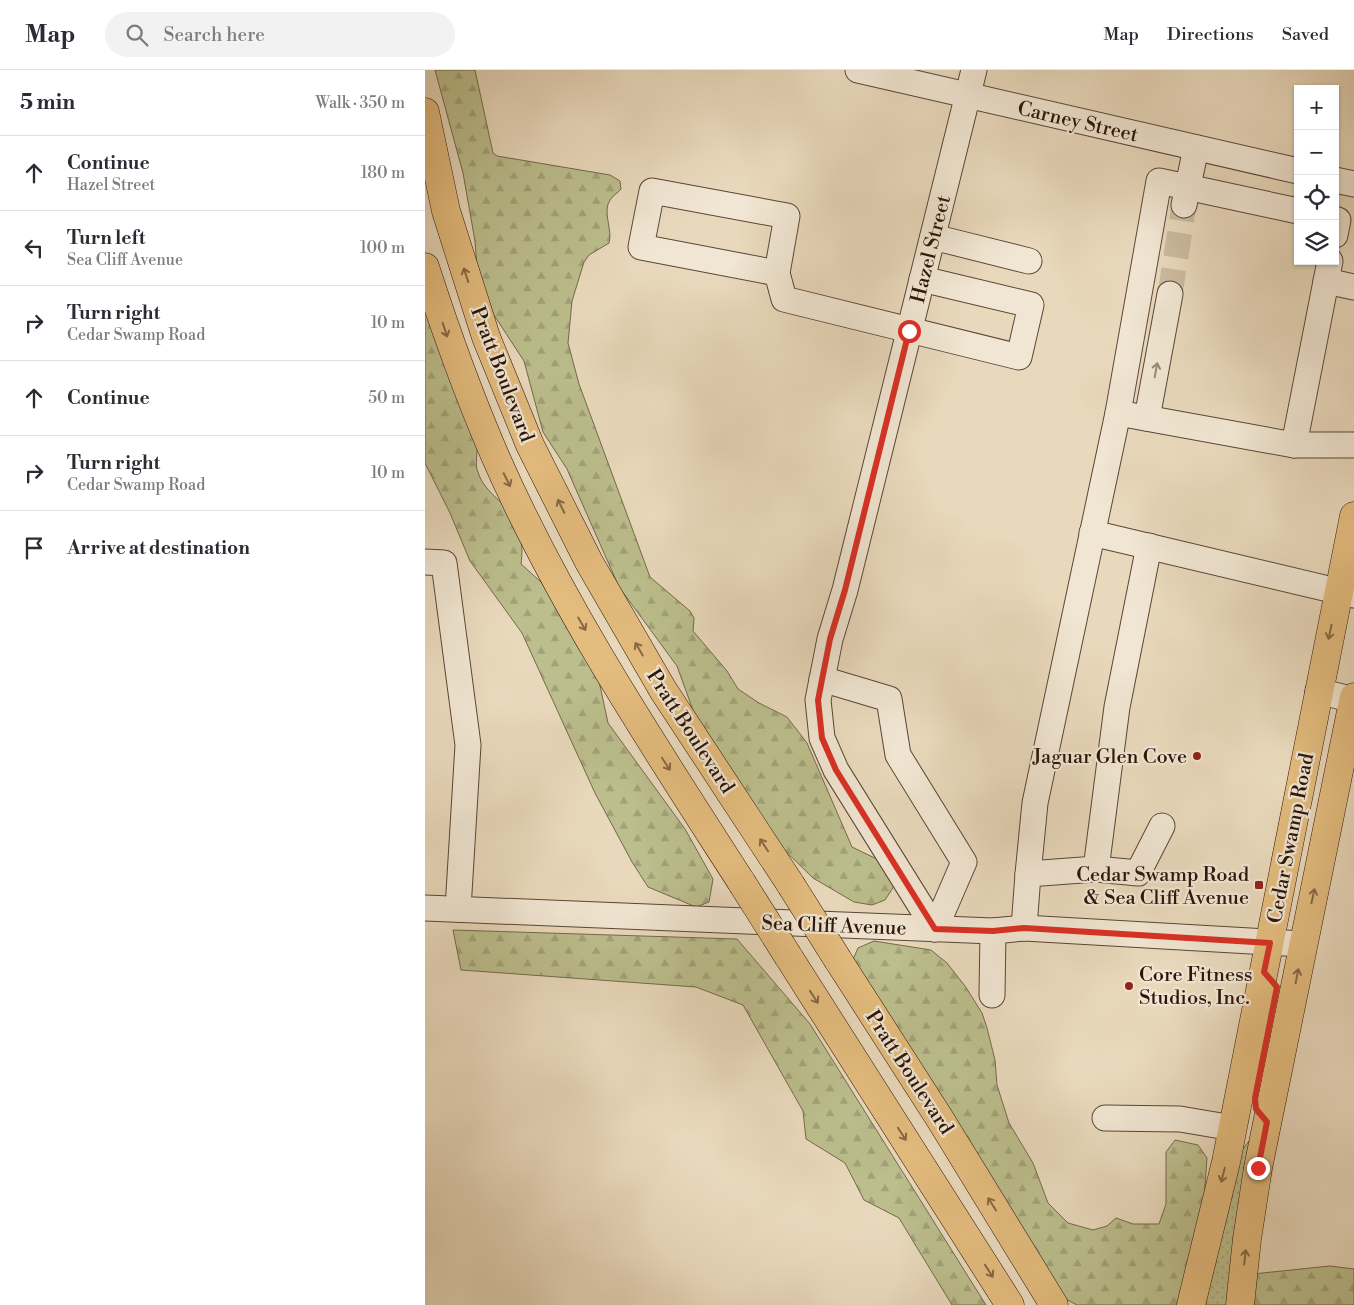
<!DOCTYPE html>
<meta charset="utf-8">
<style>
:root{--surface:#fff;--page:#f2f2f3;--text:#2b2b33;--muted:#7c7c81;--line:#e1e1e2}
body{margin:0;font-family:"Libre Bodoni",serif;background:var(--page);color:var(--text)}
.controls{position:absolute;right:15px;top:15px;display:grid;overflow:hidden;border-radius:0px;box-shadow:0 1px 4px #0004}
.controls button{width:45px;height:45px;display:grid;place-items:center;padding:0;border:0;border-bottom:1px solid var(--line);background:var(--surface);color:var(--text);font:25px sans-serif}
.stop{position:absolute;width:15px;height:15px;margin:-11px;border:4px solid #d93025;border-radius:50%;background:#fff}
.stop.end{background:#d93025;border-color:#fff;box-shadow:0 1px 5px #0008}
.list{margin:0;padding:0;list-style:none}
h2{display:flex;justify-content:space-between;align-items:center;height:65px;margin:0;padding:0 20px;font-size:21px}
h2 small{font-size:16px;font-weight:400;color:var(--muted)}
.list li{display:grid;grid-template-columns:32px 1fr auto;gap:15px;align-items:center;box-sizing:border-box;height:75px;padding:0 20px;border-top:1px solid var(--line)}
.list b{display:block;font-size:19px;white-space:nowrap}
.list p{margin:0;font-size:16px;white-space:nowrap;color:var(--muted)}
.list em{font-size:16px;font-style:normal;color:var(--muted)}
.icon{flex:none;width:28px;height:28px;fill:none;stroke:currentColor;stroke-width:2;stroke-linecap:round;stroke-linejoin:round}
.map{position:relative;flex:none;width:929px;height:1235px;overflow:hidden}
header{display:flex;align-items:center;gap:30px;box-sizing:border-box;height:70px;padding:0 25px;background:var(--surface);border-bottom:1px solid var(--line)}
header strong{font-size:24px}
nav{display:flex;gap:28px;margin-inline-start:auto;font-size:18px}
.search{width:350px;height:45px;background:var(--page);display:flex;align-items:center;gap:12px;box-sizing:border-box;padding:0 18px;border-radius:28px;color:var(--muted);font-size:19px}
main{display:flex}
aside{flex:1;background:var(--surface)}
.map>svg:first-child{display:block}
.grass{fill:url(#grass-dots);stroke:#74694b}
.forest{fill:url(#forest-firs);stroke:#74694b}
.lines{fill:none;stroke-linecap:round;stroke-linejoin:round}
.minor-tunnel{stroke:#ccbba1;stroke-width:25;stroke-dasharray:25 12;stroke-linecap:butt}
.minor-casing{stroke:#5a4536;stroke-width:27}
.major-casing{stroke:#2b1409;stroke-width:29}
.minor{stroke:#f1e6d3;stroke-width:25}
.major{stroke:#e4bc7e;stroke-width:28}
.major-bridge-casing{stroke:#2b1409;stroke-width:29;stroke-linecap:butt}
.major-bridge{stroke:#e4bc7e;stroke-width:28}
.oneway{stroke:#886844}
.oneway2{stroke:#988878}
.route{stroke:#d93025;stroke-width:6}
.poi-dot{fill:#8f2418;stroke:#f1e6d3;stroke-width:2}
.labels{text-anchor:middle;stroke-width:4.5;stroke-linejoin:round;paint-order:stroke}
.street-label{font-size:20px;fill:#2b1409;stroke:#f1e6d3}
.poi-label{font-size:20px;fill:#2b1409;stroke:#f1e6d3;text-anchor:end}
</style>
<header>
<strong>Map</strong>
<div class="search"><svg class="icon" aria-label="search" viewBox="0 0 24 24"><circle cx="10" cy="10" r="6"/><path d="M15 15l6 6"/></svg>Search here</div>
<nav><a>Map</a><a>Directions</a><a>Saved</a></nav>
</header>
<main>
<aside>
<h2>5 min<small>Walk · 350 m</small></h2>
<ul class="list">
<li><svg class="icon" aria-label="ahead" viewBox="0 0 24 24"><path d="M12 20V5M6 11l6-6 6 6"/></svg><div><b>Continue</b><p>Hazel Street</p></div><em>180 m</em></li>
<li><svg class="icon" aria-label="left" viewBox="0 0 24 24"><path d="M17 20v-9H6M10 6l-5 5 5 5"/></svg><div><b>Turn left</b><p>Sea Cliff Avenue</p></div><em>100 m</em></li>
<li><svg class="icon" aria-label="right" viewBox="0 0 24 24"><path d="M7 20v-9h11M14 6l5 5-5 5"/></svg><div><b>Turn right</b><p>Cedar Swamp Road</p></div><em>10 m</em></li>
<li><svg class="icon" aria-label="ahead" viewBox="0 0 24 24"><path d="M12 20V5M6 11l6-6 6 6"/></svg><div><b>Continue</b></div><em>50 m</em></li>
<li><svg class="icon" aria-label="right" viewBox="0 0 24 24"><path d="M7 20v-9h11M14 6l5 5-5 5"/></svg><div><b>Turn right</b><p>Cedar Swamp Road</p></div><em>10 m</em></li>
<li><svg class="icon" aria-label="arrive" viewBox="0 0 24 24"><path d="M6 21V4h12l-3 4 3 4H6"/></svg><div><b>Arrive at destination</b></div></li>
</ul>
</aside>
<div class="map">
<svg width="929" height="1235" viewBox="0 0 929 1235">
<defs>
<pattern id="grass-dots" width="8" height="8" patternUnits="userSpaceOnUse" patternTransform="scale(1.25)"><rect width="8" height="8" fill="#bcbe8d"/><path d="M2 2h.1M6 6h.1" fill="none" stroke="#a2a278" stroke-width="1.8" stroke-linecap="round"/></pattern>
<pattern id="forest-firs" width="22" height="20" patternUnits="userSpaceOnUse" patternTransform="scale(1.25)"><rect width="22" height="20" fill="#bcbe8d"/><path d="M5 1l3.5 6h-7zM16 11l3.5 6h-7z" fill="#a2a278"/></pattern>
</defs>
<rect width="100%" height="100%" fill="#e9d9bc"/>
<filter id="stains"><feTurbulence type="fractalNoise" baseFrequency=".004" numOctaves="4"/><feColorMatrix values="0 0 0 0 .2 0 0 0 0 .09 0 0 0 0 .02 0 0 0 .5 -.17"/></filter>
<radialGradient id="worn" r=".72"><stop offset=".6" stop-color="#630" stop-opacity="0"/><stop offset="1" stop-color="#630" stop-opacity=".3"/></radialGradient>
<!-- grass -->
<polygon class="grass" points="824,1071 827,1138 815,1235 757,1235 779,1129"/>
<!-- forest -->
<g class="forest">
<path d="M10 0H50L68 83 72 86 185 105 195 111 196 119C193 123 187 126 185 130 177 142 188 160 184 173L164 185 159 192 147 231 143 273 154 314 225 507 265 541 269 548 268 561 302 601 313 619 334 633 362 647 382 673 427 777 460 793 469 816 460 830 447 835 429 832 388 808 342 763 278 668 252 596 194 517 142 399 118 362 99 291 65 239 53 211 50 171 38 103Z"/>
<path d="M0 219 52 379C52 386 50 396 53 402 57 416 69 426 80 436 95 450 99 474 96 494L116 512 144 549 174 611 183 653 260 759 288 809 284 832 271 837 223 817 207 792 170 723 97 563 45 491 25 443 0 393Z"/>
<polygon points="28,860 312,869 385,954 561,1235 527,1235 474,1148 439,1130 420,1093 381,1069 378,1041 318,935 271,917 36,900"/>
<polygon points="449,871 506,880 522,893 540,916 557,943 562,958 570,990 572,1015 584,1053 608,1093 623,1133 643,1153 668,1160 682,1156 691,1148 708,1154 734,1154 741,1134 741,1082 750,1070 773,1075 782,1088 779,1129 757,1235 652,1235 623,1220 427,892 433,878"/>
<polygon points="905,1196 929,1199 929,1235 815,1235 818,1205"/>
</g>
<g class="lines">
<!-- minor-tunnel -->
<polyline class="minor-tunnel" points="745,224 759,135"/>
<!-- minor casing -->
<g class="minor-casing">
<g id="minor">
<polyline points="433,0 873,101"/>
<polyline points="910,110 929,114"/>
<polyline points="759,135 771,78"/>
<polyline points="910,149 913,150 910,165"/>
<polyline points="508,167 604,191"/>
<polyline points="352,203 216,177 227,121 362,146 352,203 359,229 594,287 606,235 497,209"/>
<polyline points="901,211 929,217"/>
<polyline points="693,343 734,111 873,141"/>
<polyline points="722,348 745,224"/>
<polyline points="869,375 905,191"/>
<polyline points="667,463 929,525"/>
<polyline points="0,492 19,493 43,675 33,839"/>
<polyline points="397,609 464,629 473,685 539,792 510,859"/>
<polyline points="893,621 929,630"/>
<polyline points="671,799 713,803 737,756"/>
<polyline points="603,804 610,733 693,343 869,375 929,375"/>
<polyline points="0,838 568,861 599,858 878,874"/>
<polyline points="599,858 603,804 671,799 692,637 724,476"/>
<polyline points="510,859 411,700 397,668 393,630 405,569 420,520 549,0"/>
<polyline points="567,925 568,861"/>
<polyline points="680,1048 755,1049 808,1058"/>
</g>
</g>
<!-- major casing -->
<g class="major-casing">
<g id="major">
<polyline points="0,42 21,141 61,267 105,375 164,492 238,620 366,815"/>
<path d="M0 197C21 262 44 326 71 388 137 538 229 676 317 813"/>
<polyline points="363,886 585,1235"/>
<polyline points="413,890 515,1049 629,1235"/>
<polyline points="766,1235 801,1092 929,446"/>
<polyline points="815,1235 822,1169 833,1098 929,627"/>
</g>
</g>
<!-- minor -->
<use href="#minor" class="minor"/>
<!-- major -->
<use href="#major" class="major"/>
<!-- major-bridge casing -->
<g class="major-bridge-casing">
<g id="major-bridge">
<polyline points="317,813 363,886"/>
<polyline points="366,815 413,890"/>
</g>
</g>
<!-- major-bridge -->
<use href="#major-bridge" class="major-bridge"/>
</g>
<!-- one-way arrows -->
<defs><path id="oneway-shaft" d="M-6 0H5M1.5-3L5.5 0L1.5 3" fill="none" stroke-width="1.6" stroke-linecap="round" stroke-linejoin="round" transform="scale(1.25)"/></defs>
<g class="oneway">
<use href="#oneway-shaft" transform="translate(41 205) rotate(-108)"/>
<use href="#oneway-shaft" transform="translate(20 260) rotate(72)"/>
<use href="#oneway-shaft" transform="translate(82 410) rotate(64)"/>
<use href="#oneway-shaft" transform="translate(136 436) rotate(-116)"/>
<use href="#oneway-shaft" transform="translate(157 554) rotate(60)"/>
<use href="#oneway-shaft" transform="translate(905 562) rotate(102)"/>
<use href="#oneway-shaft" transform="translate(214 579) rotate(-120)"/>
<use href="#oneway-shaft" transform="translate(241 694) rotate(57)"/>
<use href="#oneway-shaft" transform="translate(339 775) rotate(-123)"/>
<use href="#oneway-shaft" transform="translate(888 826) rotate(-78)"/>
<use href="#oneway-shaft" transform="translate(872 906) rotate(-79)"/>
<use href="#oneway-shaft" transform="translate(389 927) rotate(57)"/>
<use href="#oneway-shaft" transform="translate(477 1064) rotate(57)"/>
<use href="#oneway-shaft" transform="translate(798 1105) rotate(104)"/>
<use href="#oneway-shaft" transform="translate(567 1134) rotate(-122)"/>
<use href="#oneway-shaft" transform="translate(820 1187) rotate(-84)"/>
<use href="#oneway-shaft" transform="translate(564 1201) rotate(57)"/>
</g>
<use class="oneway2" href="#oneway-shaft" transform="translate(731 300) rotate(-80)"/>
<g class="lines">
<!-- route -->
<polyline class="route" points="484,261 420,520 405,569 393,630 397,668 411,700 510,859 568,861 599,858 845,873 839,902 852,917 830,1028 831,1039 842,1052 833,1098"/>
</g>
<!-- markers -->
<g class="poi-dot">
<circle cx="772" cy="686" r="5"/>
<rect x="829" y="810" width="10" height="10" rx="2.5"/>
<circle cx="704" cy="916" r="5"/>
</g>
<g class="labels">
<!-- street labels -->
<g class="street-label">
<text transform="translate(653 51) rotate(13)" y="7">Carney Street</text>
<text transform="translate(505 179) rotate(-76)" y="7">Hazel Street</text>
<text transform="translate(78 304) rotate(69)" y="7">Pratt Boulevard</text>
<text transform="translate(266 661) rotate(57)" y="7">Pratt Boulevard</text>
<text transform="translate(865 768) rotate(-79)" y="7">Cedar Swamp Road</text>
<text transform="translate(409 855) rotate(2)" y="7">Sea Cliff Avenue</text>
<text transform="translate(485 1002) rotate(57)" y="7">Pratt Boulevard</text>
</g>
<!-- poi labels -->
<g class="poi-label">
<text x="762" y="693">Jaguar Glen Cove</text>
<text x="824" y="811">Cedar Swamp Road<tspan x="824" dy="23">&amp; Sea Cliff Avenue</tspan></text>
<text x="714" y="911" text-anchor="start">Core Fitness<tspan x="714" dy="23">Studios, Inc.</tspan></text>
</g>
</g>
<rect width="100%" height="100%" filter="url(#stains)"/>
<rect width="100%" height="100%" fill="url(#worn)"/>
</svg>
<div class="controls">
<button>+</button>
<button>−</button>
<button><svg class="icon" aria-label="locate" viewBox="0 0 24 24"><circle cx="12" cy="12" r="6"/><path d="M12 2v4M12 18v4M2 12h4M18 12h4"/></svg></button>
<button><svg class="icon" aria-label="layers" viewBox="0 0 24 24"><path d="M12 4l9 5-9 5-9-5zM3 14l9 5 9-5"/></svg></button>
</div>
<div class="stop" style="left:484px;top:261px"></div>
<div class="stop end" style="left:833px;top:1098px"></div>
</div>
</main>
